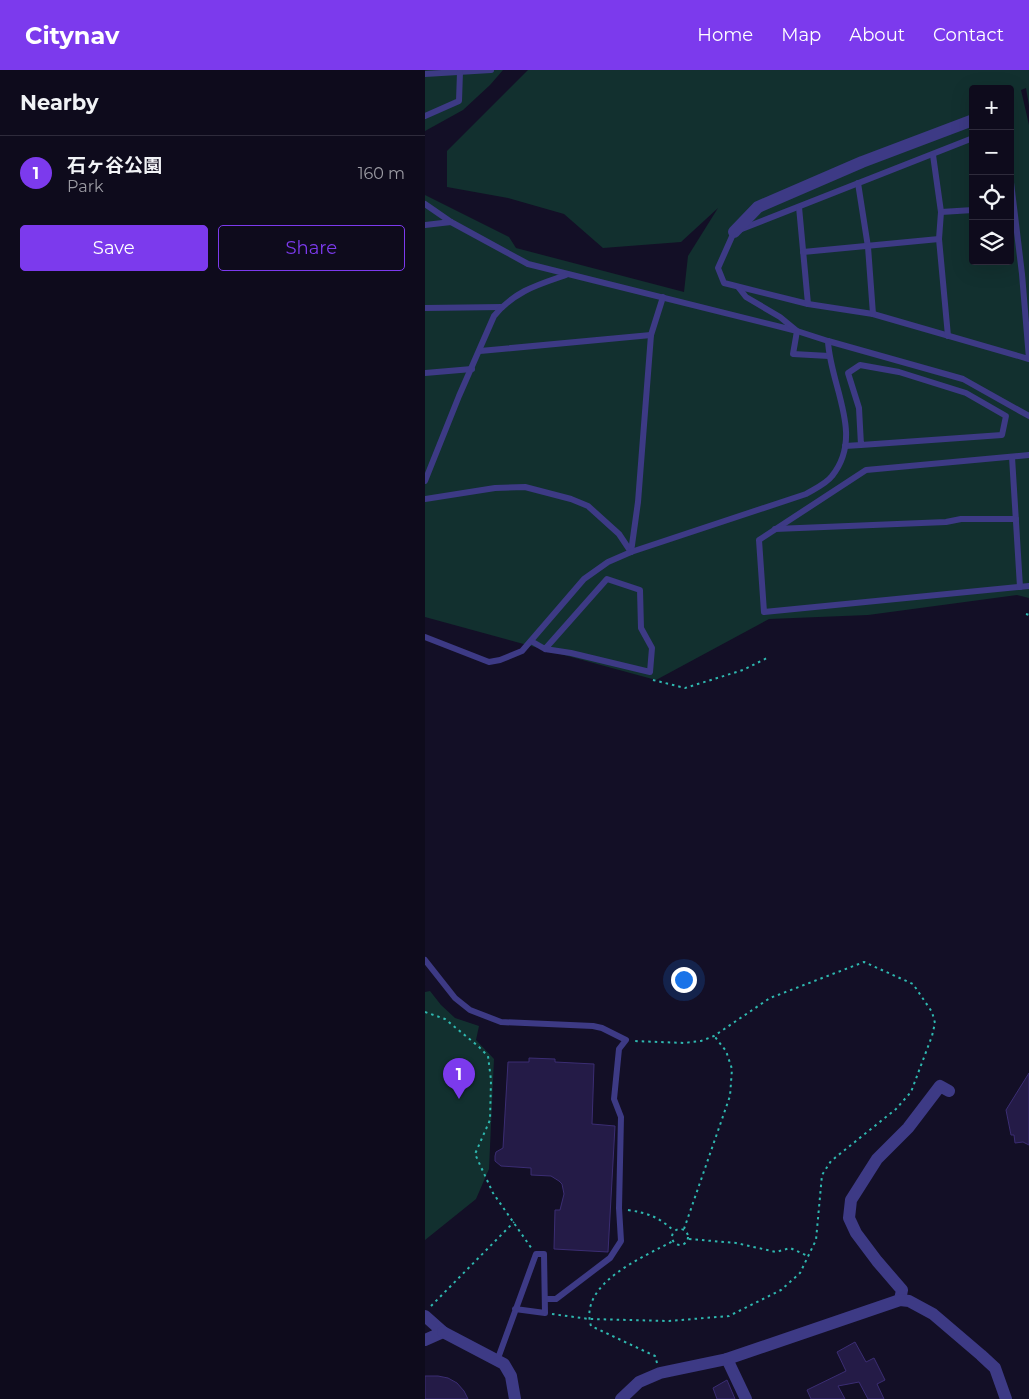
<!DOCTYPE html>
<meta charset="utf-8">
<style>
:root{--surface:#0e0b1c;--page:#171425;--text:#f1f3f6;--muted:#9b9ba3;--line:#2e2b3b;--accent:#7c3aed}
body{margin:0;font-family:Montserrat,"Noto Sans JP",sans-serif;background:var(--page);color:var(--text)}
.controls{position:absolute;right:15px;top:15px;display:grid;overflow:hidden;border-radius:5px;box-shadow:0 5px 20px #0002}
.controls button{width:45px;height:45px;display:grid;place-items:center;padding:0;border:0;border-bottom:1px solid var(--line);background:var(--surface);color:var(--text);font:25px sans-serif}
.you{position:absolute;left:258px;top:909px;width:18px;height:18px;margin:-12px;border:4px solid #fff;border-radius:50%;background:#1a73e8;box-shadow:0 0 0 8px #1a73e833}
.badge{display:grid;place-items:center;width:32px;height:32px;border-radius:50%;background:var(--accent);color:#fff;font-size:16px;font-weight:700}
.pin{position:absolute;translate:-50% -41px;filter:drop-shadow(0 1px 2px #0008)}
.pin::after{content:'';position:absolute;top:26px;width:18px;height:15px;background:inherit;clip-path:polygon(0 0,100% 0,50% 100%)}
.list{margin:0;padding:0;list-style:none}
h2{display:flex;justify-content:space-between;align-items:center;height:65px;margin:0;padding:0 20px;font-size:21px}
h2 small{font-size:16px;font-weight:400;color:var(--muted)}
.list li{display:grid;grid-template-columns:32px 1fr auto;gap:15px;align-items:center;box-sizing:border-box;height:75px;padding:0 20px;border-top:1px solid var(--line)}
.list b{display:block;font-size:19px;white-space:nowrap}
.list p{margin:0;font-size:16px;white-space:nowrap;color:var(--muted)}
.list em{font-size:16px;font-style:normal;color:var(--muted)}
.actions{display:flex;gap:10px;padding:15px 20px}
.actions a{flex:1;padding:11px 0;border:1px solid var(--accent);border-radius:5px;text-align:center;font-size:18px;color:var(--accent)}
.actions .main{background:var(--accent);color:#fff}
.icon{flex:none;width:28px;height:28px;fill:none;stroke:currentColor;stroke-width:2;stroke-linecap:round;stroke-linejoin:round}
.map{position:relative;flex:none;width:604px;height:1329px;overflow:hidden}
header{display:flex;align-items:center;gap:30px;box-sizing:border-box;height:70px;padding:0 25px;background:var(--accent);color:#fff}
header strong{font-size:24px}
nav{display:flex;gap:28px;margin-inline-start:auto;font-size:18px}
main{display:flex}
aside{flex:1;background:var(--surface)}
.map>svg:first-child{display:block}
.green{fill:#12302f;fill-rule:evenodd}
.building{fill:#241b47;stroke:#3b2d73}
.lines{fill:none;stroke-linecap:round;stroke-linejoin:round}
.path{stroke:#2fb8b0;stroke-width:2;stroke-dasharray:2.5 4;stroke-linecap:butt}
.service{stroke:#3d3a85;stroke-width:6}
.minor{stroke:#3d3a85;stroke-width:12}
.tertiary{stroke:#3d3a85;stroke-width:12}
</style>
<header>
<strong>Citynav</strong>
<nav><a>Home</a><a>Map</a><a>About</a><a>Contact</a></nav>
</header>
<main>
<aside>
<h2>Nearby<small></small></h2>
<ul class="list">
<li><span class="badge">1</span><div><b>石ヶ谷公園</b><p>Park</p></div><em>160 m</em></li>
</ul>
<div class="actions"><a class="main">Save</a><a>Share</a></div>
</aside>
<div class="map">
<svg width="604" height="1329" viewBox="0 0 604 1329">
<rect width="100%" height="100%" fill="#130f26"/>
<!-- green -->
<g class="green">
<polygon points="0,0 78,0 65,15 38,40 0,61"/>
<path d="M103 0H604V36L601 18 596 20 604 55V528L592 525 443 545 344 549 231 610 0 547V125L84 167 91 178 259 222 263 186 293 138 256 172 178 178 139 144 83 128 22 117V81ZM548 19H585V191H548Z"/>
<polygon points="5,921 16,935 30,948 54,956 51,970 69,989 64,1099 51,1129 0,1170 0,922"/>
</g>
<!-- building -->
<g class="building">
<polygon points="104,988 130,989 130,992 169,994 167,1054 190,1056 183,1182 129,1179 130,1140 135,1140 139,1124 137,1114 134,1111 126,1106 106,1105 106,1098 76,1096 70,1091 70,1086 71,1082 78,1078 83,992 104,992"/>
<polygon points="604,1003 604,1075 598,1072 590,1073 589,1065 586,1065 581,1040"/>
<polygon points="430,1272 441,1292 449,1288 460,1310 452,1314 459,1329 443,1329 434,1312 413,1316 420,1329 386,1329 382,1320 421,1301 412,1282"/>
<polygon points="0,1306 13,1306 23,1308 32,1313 39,1321 43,1329 0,1329"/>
<polygon points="302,1310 310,1329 292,1329 288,1318"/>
</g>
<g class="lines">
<!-- path -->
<g class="path">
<polyline points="601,544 604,545"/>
<polyline points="228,610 260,618 318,600 344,587"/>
<polyline points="0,942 20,949 53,976 63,986 66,1010 65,1050 50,1084 68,1123 107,1179"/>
<path d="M203 1140C223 1143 234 1147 249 1161"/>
<circle cx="255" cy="1167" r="8"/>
<polyline points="259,1159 305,1026 307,999 301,981 290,967"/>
<polyline points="264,1169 311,1173 351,1182 365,1178 383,1186"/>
<polyline points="6,1236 89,1152"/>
<polyline points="127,1244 164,1249 244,1251 304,1246 356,1220 375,1203 391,1170 397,1105 406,1091 471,1039 486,1022 507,966 510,953 507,942 488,914 439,892 345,928 289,966 276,971 259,973 208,971"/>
<path d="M232 1293 230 1286 166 1256C153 1213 219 1187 248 1171"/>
</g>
<!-- service -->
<g class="service">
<polyline points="0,4 66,0"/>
<polyline points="0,46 34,31 35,2"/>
<polyline points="548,68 309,162 293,198 299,213 383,234 448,244 604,289 597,204 585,104"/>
<polyline points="508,85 516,142 514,169 523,266"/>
<polyline points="433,113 443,177 448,244"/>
<polyline points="0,134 26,152 103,194 372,261 403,271 538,309 604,346"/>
<polyline points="374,137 383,234"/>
<polyline points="516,142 548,140"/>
<polyline points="0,155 26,152"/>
<polyline points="378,182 514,169"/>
<polyline points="314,218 321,227 355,247 372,261 368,284 404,286"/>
<polyline points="0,238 77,237"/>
<polyline points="55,281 226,265"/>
<polyline points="0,303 47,299"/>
<polyline points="420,376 436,375 577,365 581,346 541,323 474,302 435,295 423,303 434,338 436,375"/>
<polyline points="604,385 441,400 334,470 339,542 604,516"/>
<polyline points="587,387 595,517"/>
<path d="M0 411 34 326 69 246C90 221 112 215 141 205"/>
<polyline points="0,429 70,418 100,417 146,429 163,436 194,464 206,482"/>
<polyline points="350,459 521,452 536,449 591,449"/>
<polyline points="206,482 213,432 226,265 238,227"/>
<path d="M0 567 64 592 75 590 97 581 159 509 183 492 206 482 381 424C389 419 401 414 407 406 440 365 405 316 403 271"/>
<polyline points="106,571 120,579 146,583 225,602 227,578 216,558 215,520 182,509 120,579"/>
<polyline points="0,890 30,928 45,940 76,952 168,956 177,958 201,970 194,979 189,1029 196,1047 194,1138 196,1171 185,1188 131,1229 120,1229"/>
<polyline points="72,1291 111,1184 119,1184 120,1243 90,1239"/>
</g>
<!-- minor -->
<g class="minor">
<polyline points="309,162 333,137 437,92 548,50"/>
<polyline points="475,1230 477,1220 452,1191 431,1163 424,1148 426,1130 452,1089 483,1058 515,1016 524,1021"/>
<polyline points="0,1246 18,1262 0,1270"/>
<polyline points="302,1289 321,1329"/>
</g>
<!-- tertiary -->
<g class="tertiary">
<polyline points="18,1262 79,1294 86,1306 90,1329"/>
<polyline points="196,1329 214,1312 235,1303 302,1289 475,1230 484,1231 508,1244 556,1285 570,1298 581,1329"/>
</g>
</g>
</svg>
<div class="controls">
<button>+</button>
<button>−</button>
<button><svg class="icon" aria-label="locate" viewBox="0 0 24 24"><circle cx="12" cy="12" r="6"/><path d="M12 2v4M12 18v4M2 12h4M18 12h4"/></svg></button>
<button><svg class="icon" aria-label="layers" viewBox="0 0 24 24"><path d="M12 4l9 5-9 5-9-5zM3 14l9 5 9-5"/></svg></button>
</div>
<div class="you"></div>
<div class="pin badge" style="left:34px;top:1029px">1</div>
</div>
</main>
